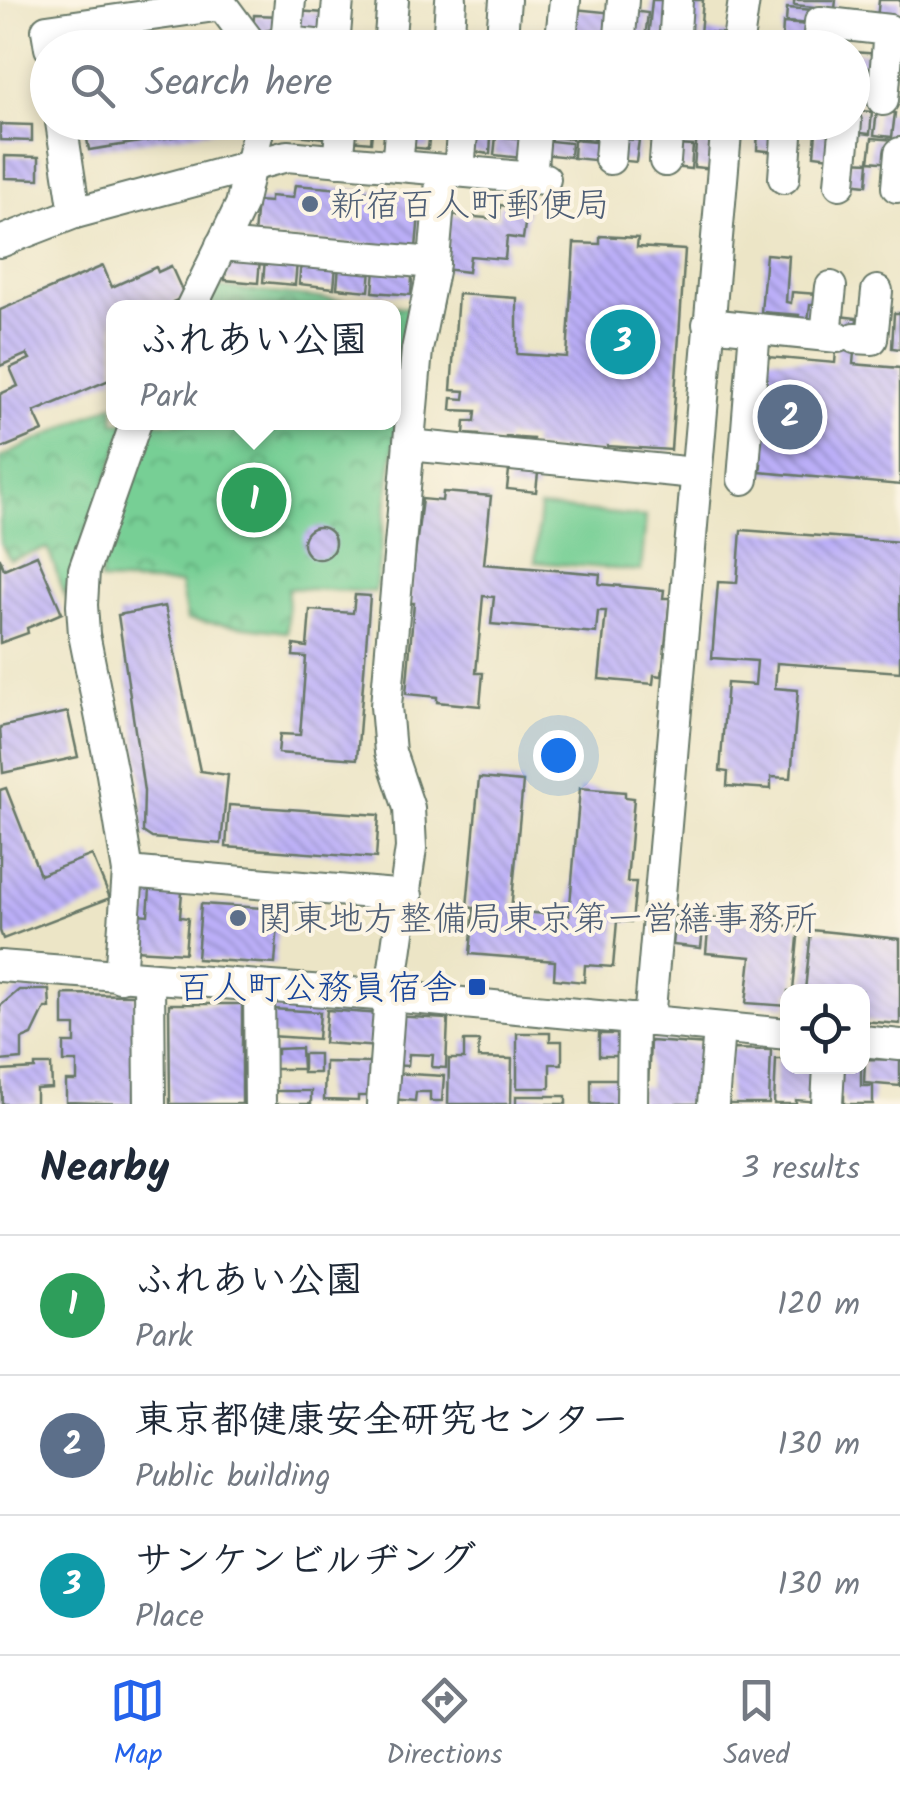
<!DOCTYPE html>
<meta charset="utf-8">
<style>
:root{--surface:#fff;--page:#f2f2f3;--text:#1f2937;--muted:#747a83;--line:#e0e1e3;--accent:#2563eb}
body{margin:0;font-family:Kalam,"Klee One",sans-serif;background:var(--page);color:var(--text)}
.controls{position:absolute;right:30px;bottom:30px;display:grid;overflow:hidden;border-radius:20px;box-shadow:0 5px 15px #0003}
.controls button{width:90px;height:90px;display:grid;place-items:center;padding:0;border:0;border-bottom:2px solid var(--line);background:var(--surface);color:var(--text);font:50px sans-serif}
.you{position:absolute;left:558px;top:755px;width:35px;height:35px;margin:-25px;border:8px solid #fff;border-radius:50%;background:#1a73e8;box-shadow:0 0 0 15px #1a73e833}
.badge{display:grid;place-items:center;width:65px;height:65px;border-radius:50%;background:var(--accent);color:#fff;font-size:32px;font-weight:700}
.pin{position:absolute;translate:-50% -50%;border:5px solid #fff;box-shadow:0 2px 10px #0006}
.popup{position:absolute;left:106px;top:300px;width:295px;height:130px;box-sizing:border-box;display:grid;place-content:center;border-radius:20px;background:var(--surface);filter:drop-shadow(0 2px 8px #0005);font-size:32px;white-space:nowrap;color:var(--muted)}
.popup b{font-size:38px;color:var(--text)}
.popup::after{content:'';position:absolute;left:50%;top:100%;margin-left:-20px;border:20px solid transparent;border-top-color:var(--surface)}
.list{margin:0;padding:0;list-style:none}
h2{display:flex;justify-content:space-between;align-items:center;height:130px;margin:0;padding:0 40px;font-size:42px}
h2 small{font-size:32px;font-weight:400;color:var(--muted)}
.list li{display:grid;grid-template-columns:65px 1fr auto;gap:30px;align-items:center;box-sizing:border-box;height:140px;padding:0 40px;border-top:2px solid var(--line)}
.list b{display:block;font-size:38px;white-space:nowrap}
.list p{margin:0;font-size:32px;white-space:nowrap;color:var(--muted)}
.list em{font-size:32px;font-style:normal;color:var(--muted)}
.icon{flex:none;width:55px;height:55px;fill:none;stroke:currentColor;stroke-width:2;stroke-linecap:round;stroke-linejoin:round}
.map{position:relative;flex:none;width:900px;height:1104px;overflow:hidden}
.search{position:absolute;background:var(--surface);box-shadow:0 5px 15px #0003;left:30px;right:30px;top:30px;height:110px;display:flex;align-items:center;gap:25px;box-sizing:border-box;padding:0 35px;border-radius:55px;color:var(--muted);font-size:38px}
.sheet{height:550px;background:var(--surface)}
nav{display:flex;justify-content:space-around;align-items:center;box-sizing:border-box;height:140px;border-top:2px solid var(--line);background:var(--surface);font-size:28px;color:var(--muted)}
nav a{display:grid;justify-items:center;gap:5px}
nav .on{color:var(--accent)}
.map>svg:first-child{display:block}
.park{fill:url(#park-crowns);stroke:#4b8664;stroke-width:2.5}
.pitch{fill:#77cf95;stroke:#4b8664;stroke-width:2.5}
.building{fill:url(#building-back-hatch)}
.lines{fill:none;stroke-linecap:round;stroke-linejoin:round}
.minor-casing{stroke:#677867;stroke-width:34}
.minor{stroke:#fff;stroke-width:30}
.service-dot{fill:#5c6f8a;stroke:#fcf5e5;stroke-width:4}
.transit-dot{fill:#1a4fb4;stroke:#fcf5e5;stroke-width:4}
.labels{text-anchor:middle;stroke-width:8;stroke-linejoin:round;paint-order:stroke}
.service-label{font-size:35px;fill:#4e5e75;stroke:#fcf5e5;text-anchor:start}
.transit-label{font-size:35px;fill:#164399;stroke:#fcf5e5;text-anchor:end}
</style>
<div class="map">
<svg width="900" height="1104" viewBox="0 0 900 1104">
<defs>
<pattern id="park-crowns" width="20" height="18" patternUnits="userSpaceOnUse" patternTransform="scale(2.5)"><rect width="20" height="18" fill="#77cf95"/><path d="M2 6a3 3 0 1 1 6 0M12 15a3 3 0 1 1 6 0" fill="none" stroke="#61a97a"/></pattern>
<pattern id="building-back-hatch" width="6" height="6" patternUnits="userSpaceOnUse" patternTransform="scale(2.5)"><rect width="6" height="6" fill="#bbaff8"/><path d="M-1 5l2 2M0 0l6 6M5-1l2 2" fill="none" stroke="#9790ca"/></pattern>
</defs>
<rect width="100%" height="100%" fill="#fcf5e5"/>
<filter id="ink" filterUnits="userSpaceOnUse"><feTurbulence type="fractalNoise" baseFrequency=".01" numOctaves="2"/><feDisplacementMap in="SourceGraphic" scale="20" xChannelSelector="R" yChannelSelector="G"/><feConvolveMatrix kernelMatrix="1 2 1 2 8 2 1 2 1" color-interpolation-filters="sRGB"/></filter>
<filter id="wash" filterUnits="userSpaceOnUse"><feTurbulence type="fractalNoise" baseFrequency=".0048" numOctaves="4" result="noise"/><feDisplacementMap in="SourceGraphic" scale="40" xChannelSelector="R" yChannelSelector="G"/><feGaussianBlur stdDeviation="2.25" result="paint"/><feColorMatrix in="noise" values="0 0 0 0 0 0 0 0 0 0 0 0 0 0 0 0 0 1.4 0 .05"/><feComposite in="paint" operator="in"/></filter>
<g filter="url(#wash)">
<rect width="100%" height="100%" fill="#ece5c6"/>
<!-- park -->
<g class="park">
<polygon points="215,287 412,308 375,592 288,588 287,632 187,620 180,584 100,581 103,560 149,423 394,422 394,308 205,307"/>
<polygon points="114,404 114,422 127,423 65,597 48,548 10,560 0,542 0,458"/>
</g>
<!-- pitch -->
<polygon class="pitch" points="540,507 646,517 641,571 535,562"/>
<g id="blocks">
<!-- building -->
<g class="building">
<polygon points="652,0 671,0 667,41 648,39"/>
<polygon points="685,0 703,0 699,46 681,44"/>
<polygon points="794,0 836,0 835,9 794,5"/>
<polygon points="879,0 900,0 900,21 877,19"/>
<polygon points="787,8 814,10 813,24 786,22"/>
<polygon points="574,9 615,13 612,35 572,33"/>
<polygon points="296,11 325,13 324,31 295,29"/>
<polygon points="631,11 648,13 645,39 628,37"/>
<polygon points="254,15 282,16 281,33 253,31"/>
<polygon points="783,23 811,25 809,44 782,42"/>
<polygon points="705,32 729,34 728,48 703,48"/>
<polygon points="852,52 880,54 878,69 852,66"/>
<polygon points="852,71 879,73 878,91 852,89"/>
<polygon points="853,110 872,112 870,134 851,132"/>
<polygon points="877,111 895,113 892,137 874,135"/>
<polygon points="84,122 222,122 223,129 89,150"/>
<polygon points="271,122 302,122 301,135 270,132"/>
<polygon points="305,122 335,122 334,139 304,136"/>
<polygon points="351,122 373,122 371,142 349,140"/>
<polygon points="496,122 525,122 524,136 495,133"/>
<polygon points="542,122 574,122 572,139 540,136"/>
<polygon points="577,122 607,125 605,141 576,138"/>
<polygon points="698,122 720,122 715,169 694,167"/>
<polygon points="0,124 32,125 32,141 0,140"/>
<polygon points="758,127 778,129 777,152 757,150"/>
<polygon points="409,128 430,130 428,149 407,147"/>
<polygon points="816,132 833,134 831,157 814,155"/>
<polygon points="469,134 491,136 490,154 467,151"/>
<polygon points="496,136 524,139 522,158 494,155"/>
<polygon points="872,138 895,140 893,163 869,161"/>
<polygon points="619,139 639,140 636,162 616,160"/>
<polygon points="542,140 571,143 570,157 540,154"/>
<polygon points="574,140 605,143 603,161 573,158"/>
<polygon points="675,145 693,146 691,169 672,167"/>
<polygon points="5,156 39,157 39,179 5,178"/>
<polygon points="850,161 869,162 867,185 848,183"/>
<polygon points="295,185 412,195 412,201 420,202 416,248 254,235 257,201 270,202 270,196 293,198"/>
<polygon points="500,205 527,209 523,239 507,237 505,259 470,256 468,272 444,269 450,215 499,219"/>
<polygon points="600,236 638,238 637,247 685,250 671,450 607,446 606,453 532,448 533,439 506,437 506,443 478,441 479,435 464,434 465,421 475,421 476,411 451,410 452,398 464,399 465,391 451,390 458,294 517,298 517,354 567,357 574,243 600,244"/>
<polygon points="766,254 789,256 786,302 791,303 792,292 817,294 817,304 810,304 808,322 798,321 799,315 761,312"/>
<polygon points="236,257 260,259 258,283 225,280 226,265"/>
<polygon points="265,259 297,262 295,285 263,282"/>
<polygon points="301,262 336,265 334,288 299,284"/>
<polygon points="103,266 112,287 156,267 158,272 171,266 185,297 173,302 176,308 114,308 114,378 34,412 43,431 0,449 0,394 18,386 10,368 30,359 27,354 0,366 0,310"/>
<polygon points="339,266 371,269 369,291 337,288"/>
<polygon points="375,269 407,272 412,278 411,295 373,292"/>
<polygon points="894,313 900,313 900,349 892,348"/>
<polygon points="839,316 857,318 853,364 900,368 900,485 760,472 761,464 757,464 768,357 835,363"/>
<polygon points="509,470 538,473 536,492 507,489"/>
<polygon points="443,492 491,496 484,564 600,574 599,584 664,590 663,598 670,598 662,676 654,675 653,684 599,679 606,611 598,611 596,633 491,624 494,597 483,596 476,673 483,673 480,706 437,702 437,697 406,694 414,603 409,603 422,499 442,501"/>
<circle cx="319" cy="543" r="16"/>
<polygon points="741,530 900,542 900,672 777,663 775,688 798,690 791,778 771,777 771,789 727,786 728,772 720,771 727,683 755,685 757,661 712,658 718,582 737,583"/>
<polygon points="37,555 62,613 27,628 28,633 0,643 0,558 4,569"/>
<polygon points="355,595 370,596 357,759 278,753 280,734 300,735 306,657 293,656 294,645 307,647 310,610 353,613"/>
<polygon points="165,606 200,771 228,775 221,844 152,838 143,832 144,791 118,615"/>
<polygon points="68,712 78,757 3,773 0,727"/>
<polygon points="479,778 523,782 511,911 569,916 580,788 625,792 625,797 634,798 627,882 636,882 632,922 617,921 613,967 585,965 584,982 554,979 555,961 470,954 474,908 467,907"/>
<polygon points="6,788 40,875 92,855 110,898 3,939 0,931 0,790"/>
<polygon points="229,805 379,815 376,858 226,847"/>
<polygon points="150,889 182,892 180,917 188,918 185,953 135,950 137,914 148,915"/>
<polygon points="201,904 279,909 275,964 197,959"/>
<polygon points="676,916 704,918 701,948 673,945"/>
<polygon points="709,918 799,927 793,991 788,991 788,1006 746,1003 751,957 706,953"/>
<polygon points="811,930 900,939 900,1024 862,1021 862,991 805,991"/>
<polygon points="19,990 49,990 50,1008 45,1008 32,1035 22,1039 22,1059 0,1061 0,1006"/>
<polygon points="63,994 135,995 134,1104 66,1102 66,1081 77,1081 77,1062 64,1062 64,1043 75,1043 75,1026 63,1026"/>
<polygon points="169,1004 242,1004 242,1104 170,1104"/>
<polygon points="272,1009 320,1012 318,1039 270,1036"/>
<polygon points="327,1010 381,1014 379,1047 324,1043"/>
<polygon points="392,1016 448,1019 446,1068 432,1067 433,1055 409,1054 408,1066 389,1065"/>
<polygon points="517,1033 550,1033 550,1041 562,1041 562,1064 550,1064 550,1088 517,1088"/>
<rect x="599" y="1034" width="26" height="22"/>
<polygon points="464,1041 479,1041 478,1058 512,1059 511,1104 448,1104 449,1059 464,1059"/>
<polygon points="650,1041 708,1045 704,1104 639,1104 640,1086 648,1087"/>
<polygon points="301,1048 302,1069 268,1069 267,1054 277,1054 277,1049"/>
<polygon points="730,1049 771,1050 769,1104 728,1104"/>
<rect x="303" y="1054" width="16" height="19"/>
<polygon points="776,1059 788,1059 788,1066 821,1066 819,1102 796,1100 796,1104 774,1104"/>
<polygon points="865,1059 900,1060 900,1086 864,1083"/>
<polygon points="325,1062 370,1063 368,1096 358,1096 358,1101 324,1100"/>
<polygon points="35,1065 51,1065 52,1088 36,1089 36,1104 2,1104 1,1071 35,1069"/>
<polygon points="838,1066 861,1066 861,1086 873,1086 873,1104 844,1104 844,1096 838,1096"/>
<polygon points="392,1073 444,1076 442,1101 430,1101 430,1092 416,1092 415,1101 391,1099"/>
<rect x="591" y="1079" width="27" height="25"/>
<rect x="269" y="1091" width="42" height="13"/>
<rect x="516" y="1096" width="50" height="8"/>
</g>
</g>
</g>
<g filter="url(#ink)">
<use href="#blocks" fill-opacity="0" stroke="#677867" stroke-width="2.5"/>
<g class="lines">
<!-- minor casing -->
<g class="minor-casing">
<g id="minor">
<polyline points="286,42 345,48"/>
<polyline points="334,46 338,0"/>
<polyline points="50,48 47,30 222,5 254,48"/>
<polyline points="262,48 286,42 290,0"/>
<polyline points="389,48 393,0"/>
<polyline points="448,48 451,0"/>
<polyline points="501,48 505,0"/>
<polyline points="560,48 565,0"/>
<polyline points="619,48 623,0"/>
<polyline points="674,48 677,0"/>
<polyline points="737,48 744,0"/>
<polyline points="818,48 820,22 889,30 883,100"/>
<polyline points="61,122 75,213"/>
<polyline points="610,159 613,122"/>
<polyline points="338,161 342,122"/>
<polyline points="665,161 668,122"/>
<polyline points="397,166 401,122"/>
<polyline points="459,171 463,122"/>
<polyline points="531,178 536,122"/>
<polyline points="784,178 788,122"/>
<polyline points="840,184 846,122"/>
<polyline points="897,187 900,153"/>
<polyline points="0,242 75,213 287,156 545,179"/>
<polyline points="221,245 434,263"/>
<polyline points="191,308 241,205 260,122"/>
<polyline points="708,324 838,337"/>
<polyline points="826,335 831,287"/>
<polyline points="855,338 872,339 877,291"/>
<polyline points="409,445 695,473"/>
<polyline points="743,479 755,329"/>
<polyline points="128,872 407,896"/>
<polyline points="0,966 390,996 788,1034"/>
<polyline points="120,977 128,872 112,774 84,634 82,605 84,570 136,422"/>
<polyline points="149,978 150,1104"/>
<polyline points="259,988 260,1104"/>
<polyline points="649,1021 727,122"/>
<polyline points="862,1041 900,1045"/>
<polyline points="382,1104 390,996 411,848 409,808 390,752 386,706 417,350 433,271 442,170"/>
<polyline points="632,1104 633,1019"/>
<polyline points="713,1104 719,1028"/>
<polyline points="827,1104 829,1066"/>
</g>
</g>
<!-- minor -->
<use href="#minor" class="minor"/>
</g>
</g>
<!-- markers -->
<g class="service-dot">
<circle cx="310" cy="204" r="10"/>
<circle cx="238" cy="918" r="10"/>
</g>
<rect class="transit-dot" x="467" y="977" width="20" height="20" rx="5"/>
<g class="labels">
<!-- service labels -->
<g class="service-label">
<text x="330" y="216">新宿百人町郵便局</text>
<text x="258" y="930">関東地方整備局東京第一営繕事務所</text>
</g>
<!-- transit labels -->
<g class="transit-label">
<text x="457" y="999">百人町公務員宿舎</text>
</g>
</g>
</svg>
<div class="controls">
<button><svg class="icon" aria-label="locate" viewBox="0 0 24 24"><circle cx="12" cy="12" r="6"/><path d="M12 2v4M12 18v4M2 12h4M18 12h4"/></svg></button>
</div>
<div class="you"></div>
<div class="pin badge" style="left:254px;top:500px;background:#2e9e5b">1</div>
<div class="popup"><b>ふれあい公園</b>Park</div>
<div class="pin badge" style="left:790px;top:417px;background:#5c6f8a">2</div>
<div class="pin badge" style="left:623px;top:342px;background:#0f9aa8">3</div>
<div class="search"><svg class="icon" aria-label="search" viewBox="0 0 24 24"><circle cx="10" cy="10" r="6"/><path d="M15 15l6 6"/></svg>Search here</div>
</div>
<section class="sheet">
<h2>Nearby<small>3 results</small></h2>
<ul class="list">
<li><span class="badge" style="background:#2e9e5b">1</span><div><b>ふれあい公園</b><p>Park</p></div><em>120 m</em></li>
<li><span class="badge" style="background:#5c6f8a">2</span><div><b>東京都健康安全研究センター</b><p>Public building</p></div><em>130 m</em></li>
<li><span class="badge" style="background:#0f9aa8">3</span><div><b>サンケンビルヂング</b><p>Place</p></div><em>130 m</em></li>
</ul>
</section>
<nav>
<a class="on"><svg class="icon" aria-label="map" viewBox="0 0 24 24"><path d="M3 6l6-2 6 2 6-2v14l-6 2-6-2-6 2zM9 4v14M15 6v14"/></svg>Map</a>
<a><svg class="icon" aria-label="directions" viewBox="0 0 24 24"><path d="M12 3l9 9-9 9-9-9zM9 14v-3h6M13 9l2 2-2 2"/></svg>Directions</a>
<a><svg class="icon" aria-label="saved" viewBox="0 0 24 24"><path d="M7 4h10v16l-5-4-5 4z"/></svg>Saved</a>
</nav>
